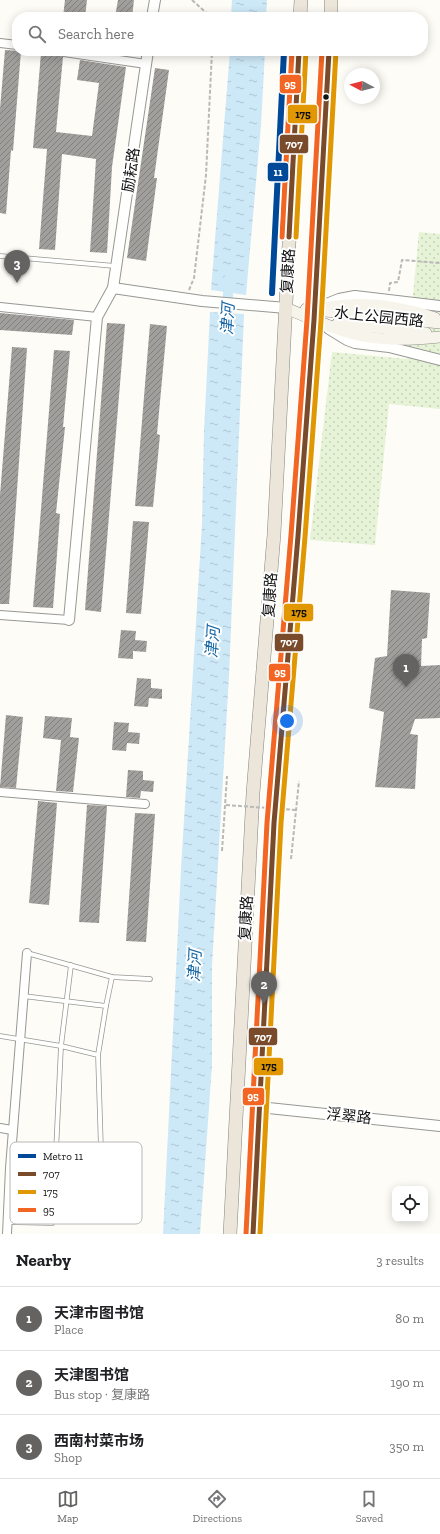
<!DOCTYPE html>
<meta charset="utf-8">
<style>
:root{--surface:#fff;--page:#f6f6f6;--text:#202124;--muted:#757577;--line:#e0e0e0;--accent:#646362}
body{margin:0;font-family:"Zilla Slab","Noto Sans SC",serif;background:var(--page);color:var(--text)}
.controls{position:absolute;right:12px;bottom:12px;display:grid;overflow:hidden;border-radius:8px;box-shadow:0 2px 10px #0003}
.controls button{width:36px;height:36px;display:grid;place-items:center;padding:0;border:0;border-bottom:1px solid var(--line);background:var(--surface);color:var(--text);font:20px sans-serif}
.compass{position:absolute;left:344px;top:68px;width:36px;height:36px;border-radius:50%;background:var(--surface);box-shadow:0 2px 10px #0003;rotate:277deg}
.you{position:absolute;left:287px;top:721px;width:14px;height:14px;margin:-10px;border:3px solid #fff;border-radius:50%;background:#1a73e8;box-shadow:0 0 0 6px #1a73e833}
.badge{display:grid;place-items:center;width:26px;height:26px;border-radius:50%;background:var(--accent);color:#fff;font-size:13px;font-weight:700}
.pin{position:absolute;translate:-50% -33px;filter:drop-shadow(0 1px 2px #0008)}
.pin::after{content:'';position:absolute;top:21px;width:14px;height:12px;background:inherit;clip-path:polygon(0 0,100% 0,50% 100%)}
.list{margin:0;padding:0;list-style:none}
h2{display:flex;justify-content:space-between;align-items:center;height:52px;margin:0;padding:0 16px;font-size:17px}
h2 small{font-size:13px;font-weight:400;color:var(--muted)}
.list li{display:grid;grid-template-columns:26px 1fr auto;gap:12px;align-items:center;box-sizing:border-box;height:64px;padding:0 16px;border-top:1px solid var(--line)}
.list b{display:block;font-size:15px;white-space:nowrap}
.list p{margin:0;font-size:13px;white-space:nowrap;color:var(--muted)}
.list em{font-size:13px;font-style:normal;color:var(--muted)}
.icon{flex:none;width:22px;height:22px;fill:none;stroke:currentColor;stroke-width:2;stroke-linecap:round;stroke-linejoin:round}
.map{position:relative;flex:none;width:440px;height:1234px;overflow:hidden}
.search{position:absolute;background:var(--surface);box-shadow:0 2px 10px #0003;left:12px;right:12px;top:12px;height:44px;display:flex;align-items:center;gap:10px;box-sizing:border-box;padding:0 14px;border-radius:16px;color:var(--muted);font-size:15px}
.sheet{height:244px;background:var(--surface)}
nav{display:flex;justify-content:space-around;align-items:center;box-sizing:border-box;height:56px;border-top:1px solid var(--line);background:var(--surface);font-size:11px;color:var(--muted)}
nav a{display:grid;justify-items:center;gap:2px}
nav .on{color:var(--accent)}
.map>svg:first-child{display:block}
.green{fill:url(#green-dots)}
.water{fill:url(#water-ripples)}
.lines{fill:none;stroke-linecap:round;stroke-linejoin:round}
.canal{stroke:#cde8f7;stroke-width:10}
.building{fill:url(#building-hatch)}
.service-casing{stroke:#979795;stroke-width:5.5}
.minor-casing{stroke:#979795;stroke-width:10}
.tertiary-casing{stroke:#979795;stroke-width:12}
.secondary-casing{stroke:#8e8d8b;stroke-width:12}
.trunk-casing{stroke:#858482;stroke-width:14}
.path{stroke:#b9b9b8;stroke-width:2;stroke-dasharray:4 2;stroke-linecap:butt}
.service{stroke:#fffffe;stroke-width:4}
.minor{stroke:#fffffe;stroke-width:8}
.tertiary{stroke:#fffffe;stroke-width:10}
.secondary{stroke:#f6f4eb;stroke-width:11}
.trunk{stroke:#ece5da;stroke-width:13}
.path-bridge{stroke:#b9b9b8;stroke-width:2;stroke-dasharray:4 2;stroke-linecap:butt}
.bus-1-casing{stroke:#fff;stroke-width:8}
.bus-2-casing{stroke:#fff;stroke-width:8}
.bus-3-casing{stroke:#fff;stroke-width:8}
.bus-1{stroke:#7a4b2a;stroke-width:5}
.bus-2{stroke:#e09702;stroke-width:5}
.bus-3{stroke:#f26522;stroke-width:5}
.metro-1-casing{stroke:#fff;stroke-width:9}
.metro-1{stroke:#004998;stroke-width:6}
.bus-dot{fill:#111;stroke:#fff;stroke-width:1.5}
.labels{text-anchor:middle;stroke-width:4;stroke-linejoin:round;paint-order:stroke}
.street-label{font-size:15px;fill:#111;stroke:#fff}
.water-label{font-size:16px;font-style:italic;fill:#1768a6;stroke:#fff}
.key{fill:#fff;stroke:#b8b8b8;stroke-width:1}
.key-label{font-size:11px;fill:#111}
.line-badge{stroke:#fff;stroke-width:1.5}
.badge-label{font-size:11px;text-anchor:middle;font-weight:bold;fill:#fff}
.pale-badge-label{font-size:11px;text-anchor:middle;font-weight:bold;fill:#111}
</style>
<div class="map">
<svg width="440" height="1234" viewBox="0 0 440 1234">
<defs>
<pattern id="green-dots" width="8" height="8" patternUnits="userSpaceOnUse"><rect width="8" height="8" fill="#e7f3d7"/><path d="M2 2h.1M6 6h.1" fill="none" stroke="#c5cfb8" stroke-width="1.8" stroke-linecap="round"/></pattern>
<pattern id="water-ripples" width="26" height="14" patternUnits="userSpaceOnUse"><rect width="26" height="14" fill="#cde8f7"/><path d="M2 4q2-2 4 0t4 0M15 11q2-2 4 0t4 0" fill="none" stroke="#afc6d3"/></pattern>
<pattern id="building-hatch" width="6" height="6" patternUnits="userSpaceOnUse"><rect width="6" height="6" fill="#a19f9c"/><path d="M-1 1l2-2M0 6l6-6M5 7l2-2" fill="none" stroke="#82807e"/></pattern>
</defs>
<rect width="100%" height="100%" fill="#fdfcf7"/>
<!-- green -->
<polygon class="green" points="419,232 440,234 440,409 389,404 375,545 310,540 332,352 407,359"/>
<!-- water -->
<g class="water">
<polygon points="232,0 267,0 266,17 231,17"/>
<polygon points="230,51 265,51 261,125 246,295 211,290"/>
<polygon points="210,312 244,314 229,676 212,966 212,1065 200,1234 163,1234 181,869 202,524 204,431"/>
</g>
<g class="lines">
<!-- canal -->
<polyline class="canal" points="226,327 229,279"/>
</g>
<!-- building -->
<g class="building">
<polygon points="65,0 87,0 85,17 63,17"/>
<polygon points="118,0 134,0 132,17 115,17"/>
<polygon points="5,50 21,51 13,151 11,150 6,214 0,213 0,109"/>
<polygon points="41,53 53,54 63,57 56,132 92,136 99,83 77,80 80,60 126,67 112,167 107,253 90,252 96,159 62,154 55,250 39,249 47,149 33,148"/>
<polygon points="155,68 169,70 154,178 157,178 146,261 127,258"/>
<polygon points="0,313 74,320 72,335 0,330"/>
<polygon points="107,323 125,324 101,612 85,610"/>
<polygon points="150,324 167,326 157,434 160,435 153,507 135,506"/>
<polygon points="12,347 27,348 9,604 0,604 0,495"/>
<polygon points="54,350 70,351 63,427 65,427 56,513 60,514 53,608 33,607"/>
<polygon points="133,521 149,522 141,614 126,613"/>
<polygon points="391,590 430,593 427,638 422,639 421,666 440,665 440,718 415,719 410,734 418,735 415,789 375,787 384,712 369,708 375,658 387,656"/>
<polygon points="121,630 136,631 135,640 147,641 146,652 133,651 133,659 118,658"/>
<polygon points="137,678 151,679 151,688 162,689 162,699 149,698 148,707 134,706"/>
<polygon points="6,715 23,717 16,788 0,787"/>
<polygon points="45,716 72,718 70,737 79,738 73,792 56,791 61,740 43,738"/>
<polygon points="114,722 129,723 128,732 140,733 139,744 127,743 126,751 112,750"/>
<polygon points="128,770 143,771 143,780 154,781 153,792 141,791 140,798 126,797"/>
<polygon points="38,801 57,803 49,905 29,903"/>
<polygon points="87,805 107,806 99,923 79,922"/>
<polygon points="135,813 155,814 146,942 126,941"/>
</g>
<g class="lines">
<!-- service casing -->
<g class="service-casing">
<g id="service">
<polyline points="332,16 348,17"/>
<polyline points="0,256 115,266"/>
<polyline points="27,953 112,977 150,979"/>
<polyline points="23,996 106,1006 112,977"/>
<polyline points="0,1036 61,1046 71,965"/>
<polyline points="98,1055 102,1182 55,1173 61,1046 98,1055 106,1006"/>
<polyline points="8,1222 52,1223 55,1173 10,1168"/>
</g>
</g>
<!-- minor casing -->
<g class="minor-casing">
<g id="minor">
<polyline points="0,43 17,45"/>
<polyline points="57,51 146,64"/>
<polyline points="0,307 97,317"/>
<polyline points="0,615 69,620"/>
<polyline points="0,792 145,804"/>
<polyline points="0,1128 12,1130"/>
<polyline points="7,1234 10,1168 27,953"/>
</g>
</g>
<!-- tertiary casing -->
<g class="tertiary-casing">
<g id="tertiary">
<polyline points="152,17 155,0"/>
<polyline points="113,288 202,301 286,308"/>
<polyline points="324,305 339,299 355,296 440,306"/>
<polyline points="329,329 347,340 355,343 389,347 440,360"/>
<polyline points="69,620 97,317 113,288 148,51"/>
<polyline points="259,1107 440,1126"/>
</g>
</g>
<!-- secondary casing -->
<g class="secondary-casing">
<g id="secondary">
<path d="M329 307C366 301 400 306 435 318"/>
<path d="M286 308C309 318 333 329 358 335 384 341 413 340 440 337"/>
<polyline points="306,309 440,323"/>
<polyline points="338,323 426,333"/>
</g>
</g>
<!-- trunk casing -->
<g class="trunk-casing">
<g id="trunk">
<polyline points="300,17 301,0"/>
<polyline points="331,17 331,0"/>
<polyline points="230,1234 253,793 274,534 299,51"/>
<polyline points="253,1234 274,823 298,536 314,320 329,51"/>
</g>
</g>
<!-- path -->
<g class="path">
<polyline points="192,0 211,17"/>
<polyline points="189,290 194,278 206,175 212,51"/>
<polyline points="389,291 390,283 398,282 402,260 440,263"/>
<polyline points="222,851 227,776"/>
<polyline points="291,859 299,781"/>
</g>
<!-- service -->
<use href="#service" class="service"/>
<!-- minor -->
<use href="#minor" class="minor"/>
<!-- tertiary -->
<use href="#tertiary" class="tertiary"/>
<!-- secondary -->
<use href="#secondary" class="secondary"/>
<!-- trunk -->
<use href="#trunk" class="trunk"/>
<!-- path-bridge -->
<polyline class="path-bridge" points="226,805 296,810"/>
<!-- bus-1 casing -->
<g class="bus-1-casing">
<g id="bus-1">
<polyline points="289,237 299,51"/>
<polyline points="253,1234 274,823 298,536 314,320 329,51"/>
</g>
</g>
<!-- bus-2 casing -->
<g class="bus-2-casing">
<g id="bus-2">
<polyline points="296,237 306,51"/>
<polyline points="260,1234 281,823 305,537 321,321 336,51"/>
</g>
</g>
<!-- bus-3 casing -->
<g class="bus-3-casing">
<g id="bus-3">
<polyline points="282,237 292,51"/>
<polyline points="246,1234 267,823 291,535 307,320 322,51"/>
</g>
</g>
<!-- bus-1 -->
<use href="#bus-1" class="bus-1"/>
<!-- bus-2 -->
<use href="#bus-2" class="bus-2"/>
<!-- bus-3 -->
<use href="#bus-3" class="bus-3"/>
<!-- metro-1 casing -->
<g class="metro-1-casing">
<polyline id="metro-1" points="272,293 284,51"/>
</g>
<!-- metro-1 -->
<use href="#metro-1" class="metro-1"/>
</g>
<!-- markers -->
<circle class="bus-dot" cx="326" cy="97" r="3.5"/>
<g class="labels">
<!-- street labels -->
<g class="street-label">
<text transform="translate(131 170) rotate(-82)" y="5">励耘路</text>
<text transform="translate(288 271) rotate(-87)" y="5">复康路</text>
<text transform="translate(379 317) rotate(6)" y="5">水上公园西路</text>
<text transform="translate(270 595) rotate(-86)" y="5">复康路</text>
<text transform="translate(246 918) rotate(-87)" y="5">复康路</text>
<text transform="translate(349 1116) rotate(6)" y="5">浮翠路</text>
</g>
<!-- water labels -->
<g class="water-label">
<text transform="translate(227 319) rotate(-87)" y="6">津河</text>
<text transform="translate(212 642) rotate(-86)" y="6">津河</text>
<text transform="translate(194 966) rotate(-87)" y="6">津河</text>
</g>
</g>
<!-- legend -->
<rect x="10" y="1142" width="132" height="82" rx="6" class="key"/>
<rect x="18" y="1154" width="18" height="4" fill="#004998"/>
<rect x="18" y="1172" width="18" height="4" fill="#7a4b2a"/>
<rect x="18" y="1190" width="18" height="4" fill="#e09702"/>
<rect x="18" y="1208" width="18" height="4" fill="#f26522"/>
<g class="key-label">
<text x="43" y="1160">Metro 11</text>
<text x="43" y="1178">707</text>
<text x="43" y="1196">175</text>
<text x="43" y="1214">95</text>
</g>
<g class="line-badge">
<rect x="279" y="74" width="23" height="20" rx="4" fill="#f26522"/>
<rect x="287" y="104" width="31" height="20" rx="4" fill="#e09702"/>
<rect x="279" y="134" width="30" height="20" rx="4" fill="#7a4b2a"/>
<rect x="267" y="162" width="22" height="20" rx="4" fill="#004998"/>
<rect x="283" y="603" width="31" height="19" rx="4" fill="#e09702"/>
<rect x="274" y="633" width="30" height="19" rx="4" fill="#7a4b2a"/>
<rect x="268" y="663" width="23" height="19" rx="4" fill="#f26522"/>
<rect x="248" y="1027" width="30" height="19" rx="4" fill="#7a4b2a"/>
<rect x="253" y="1057" width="31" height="19" rx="4" fill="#e09702"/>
<rect x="242" y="1087" width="23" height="19" rx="4" fill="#f26522"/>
</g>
<g class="badge-label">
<text x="290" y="88">95</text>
<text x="294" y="148">707</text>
<text x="278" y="176">11</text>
<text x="289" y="646">707</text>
<text x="280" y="676">95</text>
<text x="263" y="1041">707</text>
<text x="253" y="1100">95</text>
</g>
<g class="pale-badge-label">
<text x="303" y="118">175</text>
<text x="299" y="616">175</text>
<text x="269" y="1070">175</text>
</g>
</svg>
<div class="controls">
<button><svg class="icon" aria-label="locate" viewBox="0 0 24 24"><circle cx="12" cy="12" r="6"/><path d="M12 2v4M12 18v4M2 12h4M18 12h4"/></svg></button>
</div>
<svg class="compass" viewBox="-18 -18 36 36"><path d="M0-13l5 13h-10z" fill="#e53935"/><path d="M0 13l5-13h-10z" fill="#757577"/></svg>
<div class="you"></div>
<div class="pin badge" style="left:406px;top:687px">1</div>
<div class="pin badge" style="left:264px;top:1004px">2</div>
<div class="pin badge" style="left:17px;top:283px">3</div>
<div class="search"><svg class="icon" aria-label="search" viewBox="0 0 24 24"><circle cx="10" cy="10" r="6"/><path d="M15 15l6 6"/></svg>Search here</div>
</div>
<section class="sheet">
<h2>Nearby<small>3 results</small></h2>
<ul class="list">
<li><span class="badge">1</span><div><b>天津市图书馆</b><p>Place</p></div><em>80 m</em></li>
<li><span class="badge">2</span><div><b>天津图书馆</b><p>Bus stop · 复康路</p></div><em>190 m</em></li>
<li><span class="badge">3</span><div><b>西南村菜市场</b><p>Shop</p></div><em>350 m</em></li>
</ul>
</section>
<nav>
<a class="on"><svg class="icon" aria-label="map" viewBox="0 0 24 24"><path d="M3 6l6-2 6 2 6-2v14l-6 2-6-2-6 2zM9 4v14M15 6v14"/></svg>Map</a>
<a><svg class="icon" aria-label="directions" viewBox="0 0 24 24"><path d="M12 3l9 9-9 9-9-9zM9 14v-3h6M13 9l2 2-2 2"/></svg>Directions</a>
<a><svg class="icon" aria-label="saved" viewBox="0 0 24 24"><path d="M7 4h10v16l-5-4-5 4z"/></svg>Saved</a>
</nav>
